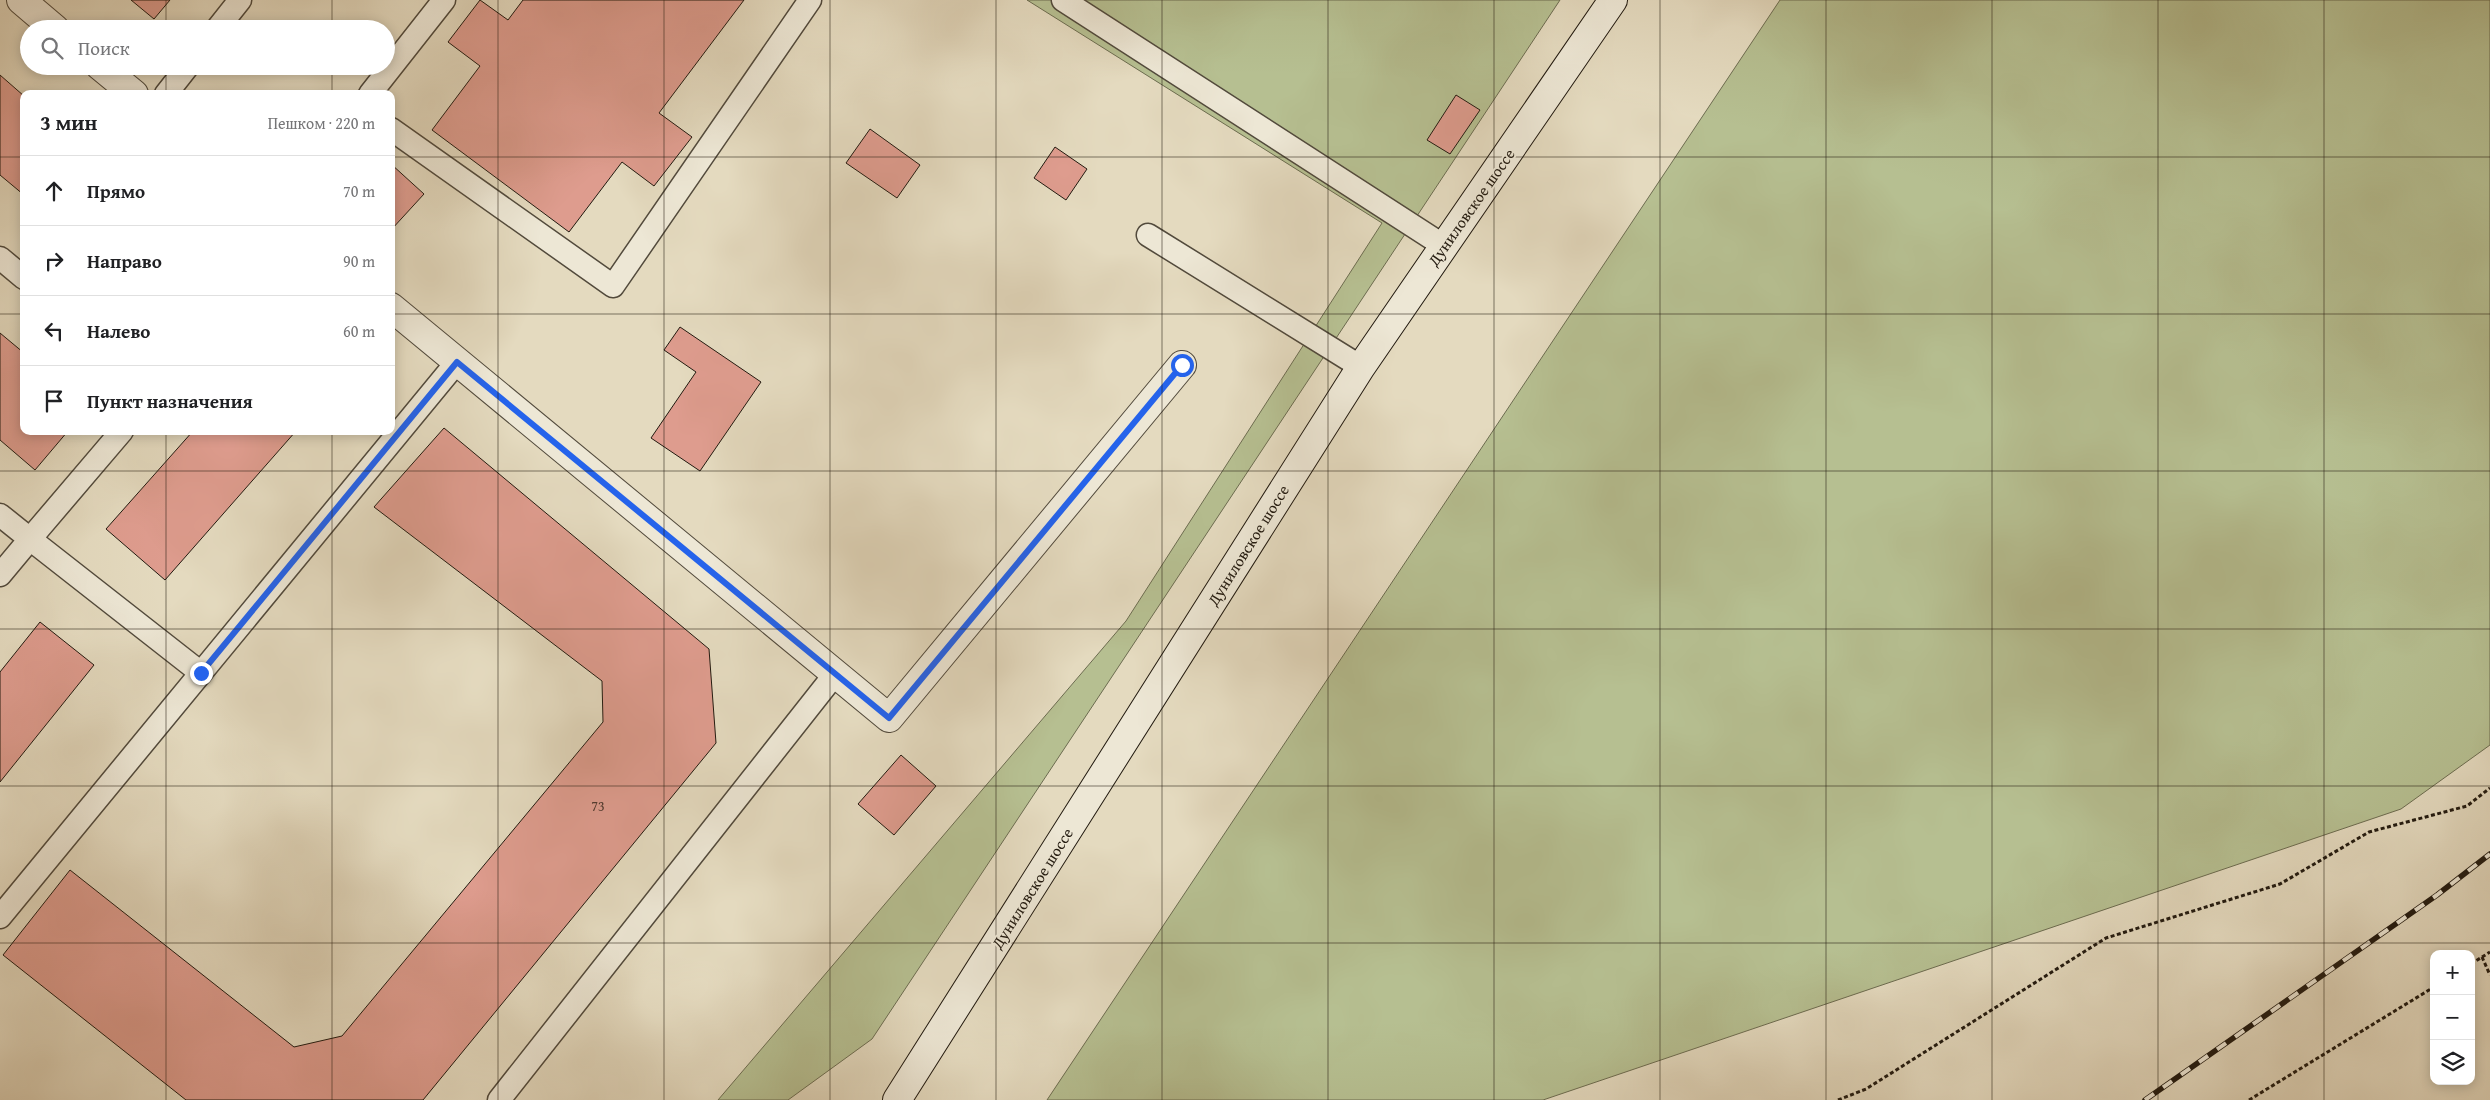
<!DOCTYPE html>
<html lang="ru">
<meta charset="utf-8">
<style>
:root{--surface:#fff;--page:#f2f2f2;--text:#202124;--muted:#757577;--line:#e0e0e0}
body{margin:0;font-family:"Gentium Book Plus",serif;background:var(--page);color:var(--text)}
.controls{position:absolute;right:15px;bottom:15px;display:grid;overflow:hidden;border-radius:10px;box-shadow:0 2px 12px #0003}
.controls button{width:45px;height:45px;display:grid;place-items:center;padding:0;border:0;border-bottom:1px solid var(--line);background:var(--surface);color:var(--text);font:25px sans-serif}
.stop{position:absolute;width:15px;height:15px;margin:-11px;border:4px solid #2563eb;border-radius:50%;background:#fff}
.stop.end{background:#2563eb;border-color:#fff;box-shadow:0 1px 5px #0008}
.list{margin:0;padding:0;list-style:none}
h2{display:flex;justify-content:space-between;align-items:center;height:65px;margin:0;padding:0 20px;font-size:21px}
h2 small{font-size:16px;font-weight:400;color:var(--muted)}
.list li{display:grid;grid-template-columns:32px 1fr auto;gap:15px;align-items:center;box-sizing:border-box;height:70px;padding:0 20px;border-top:1px solid var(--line)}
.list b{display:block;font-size:19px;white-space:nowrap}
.list em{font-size:16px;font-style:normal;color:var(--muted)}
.icon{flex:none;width:28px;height:28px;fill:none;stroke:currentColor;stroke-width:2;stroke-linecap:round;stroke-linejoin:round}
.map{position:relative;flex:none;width:2490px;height:1100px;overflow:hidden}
.search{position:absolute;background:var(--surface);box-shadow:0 2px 12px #0003;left:20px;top:20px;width:375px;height:55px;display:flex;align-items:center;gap:12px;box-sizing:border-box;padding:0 18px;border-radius:28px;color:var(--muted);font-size:19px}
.panel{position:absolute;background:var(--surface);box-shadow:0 2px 12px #0003;left:20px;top:90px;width:375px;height:345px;border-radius:10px}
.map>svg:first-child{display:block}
.green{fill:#b6bf91;stroke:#6c6c50}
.building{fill:#de9c8e;stroke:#221a10}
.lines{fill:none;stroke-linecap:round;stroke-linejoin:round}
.lane-casing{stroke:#524a3c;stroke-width:25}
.street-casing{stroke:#524a3c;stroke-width:30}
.secondary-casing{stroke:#221a10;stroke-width:30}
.path{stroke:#221a10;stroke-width:3;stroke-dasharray:4 2.5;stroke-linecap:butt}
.lane{stroke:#ede7d5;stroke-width:22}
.street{stroke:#ede7d5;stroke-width:28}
.secondary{stroke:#ede7d5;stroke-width:28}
.rail-casing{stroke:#221a10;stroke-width:5.5}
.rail{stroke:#ede7d5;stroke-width:4;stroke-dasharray:11;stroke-linecap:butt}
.route{stroke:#2563eb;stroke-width:6}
.grid{fill:none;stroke:#221a10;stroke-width:1;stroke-opacity:0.55}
.labels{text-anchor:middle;stroke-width:4;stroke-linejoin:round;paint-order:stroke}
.number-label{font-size:14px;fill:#513a30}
.street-label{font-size:16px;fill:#221a10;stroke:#ede7d5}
</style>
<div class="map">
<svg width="2490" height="1100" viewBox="0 0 2490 1100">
<rect width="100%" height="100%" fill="#e4dabf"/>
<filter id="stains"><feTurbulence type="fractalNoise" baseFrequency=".004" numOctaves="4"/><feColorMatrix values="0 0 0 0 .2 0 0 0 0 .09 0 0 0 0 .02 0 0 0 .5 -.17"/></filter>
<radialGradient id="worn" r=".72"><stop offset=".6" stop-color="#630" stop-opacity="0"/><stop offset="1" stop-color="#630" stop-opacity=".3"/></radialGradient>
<!-- green -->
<g class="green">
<polygon points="1027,0 1560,0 872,1039 788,1100 718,1100 1126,621 1382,223"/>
<polygon points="1780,0 2490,0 2490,745 2401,809 1543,1100 1047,1100"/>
</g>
<!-- building -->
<g class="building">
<polygon points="131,0 170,0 154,19"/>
<polygon points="480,0 508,20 523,0 744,0 659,113 692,137 654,186 622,162 569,232 432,130 480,66 448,42"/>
<polygon points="0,75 24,96 24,195 0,175"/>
<polygon points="1456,95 1480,110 1450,154 1427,140"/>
<polygon points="870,129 920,165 897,198 846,163"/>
<polygon points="1055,147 1087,169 1066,200 1034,178"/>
<polygon points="391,164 424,194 391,230"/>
<polygon points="680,327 761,382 700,471 651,438 696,372 664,350"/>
<polygon points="0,333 24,353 24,431 68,431 35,470 0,440"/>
<polygon points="444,428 709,649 716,743 423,1100 186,1100 3,955 70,870 294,1047 342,1036 603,722 602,681 374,507"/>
<polygon points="193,431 296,431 165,580 106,529"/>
<polygon points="40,622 94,665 0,782 0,672"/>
<polygon points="901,755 936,786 894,835 858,804"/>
</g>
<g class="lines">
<!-- lane casing -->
<g class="lane-casing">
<g id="lane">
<polyline points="1063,0 1444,246"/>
<polyline points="217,29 240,0"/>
<polyline points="166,94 188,66"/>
<polyline points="370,94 444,0"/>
<polyline points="391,129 613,286 810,0"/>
<polyline points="1148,235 1361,367"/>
<polyline points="0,258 24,278"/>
<polyline points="122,431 30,539 201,673"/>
<polyline points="0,515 30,539 0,575"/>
<polyline points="0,917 457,362"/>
<polyline points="499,1100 835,674"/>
</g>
</g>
<!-- street casing -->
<g class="street-casing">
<g id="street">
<polyline points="21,0 55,29"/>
<polyline points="100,66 134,94"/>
<polyline points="391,307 889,718 1182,365"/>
</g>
</g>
<!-- secondary casing -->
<g class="secondary-casing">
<polyline id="secondary" points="897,1100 1361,367 1613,0"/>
</g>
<!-- path -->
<g class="path">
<polyline points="2482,957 2490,975"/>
<polyline points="2471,964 2490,952"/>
<polyline points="1838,1100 1866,1089 2106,938 2280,884 2369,832 2467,806 2490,788"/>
<polyline points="2249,1100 2434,987"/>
</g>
<!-- lane -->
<use href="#lane" class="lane"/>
<!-- street -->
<use href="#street" class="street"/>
<!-- secondary -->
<use href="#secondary" class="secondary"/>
<!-- rail casing -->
<g class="rail-casing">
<polyline id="rail" points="2145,1100 2437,895 2490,854"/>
</g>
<!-- rail -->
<use href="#rail" class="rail"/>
</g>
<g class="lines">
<!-- route -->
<polyline class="route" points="201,673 457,362 889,718 1182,365"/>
</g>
<!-- grid -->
<path class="grid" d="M166 0V29M332 0V29M498 0V1100M664 0V1100M830 0V1100M996 0V1100M1162 0V1100M1328 0V1100M1494 0V1100M1660 0V1100M1826 0V1100M1992 0V1100M2158 0V1100M2324 0V1100M166 66V94M332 66V94M0 157H24M391 157H2490M0 314H24M391 314H2490M166 431V1100M332 431V1100M0 471H2490M0 629H2490M0 786H2490M0 943H2490"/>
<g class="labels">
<!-- number labels -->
<g class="number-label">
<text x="598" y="811">73</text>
</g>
<!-- street labels -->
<g class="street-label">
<text transform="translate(1471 207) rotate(-55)" y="6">Дуниловское шоссе</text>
<text transform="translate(1248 545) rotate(-58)" y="6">Дуниловское шоссе</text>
<text transform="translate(1032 888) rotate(-58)" y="6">Дуниловское шоссе</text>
</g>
</g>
<rect width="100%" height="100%" filter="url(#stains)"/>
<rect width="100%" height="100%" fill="url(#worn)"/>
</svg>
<div class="controls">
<button>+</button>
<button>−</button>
<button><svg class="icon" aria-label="layers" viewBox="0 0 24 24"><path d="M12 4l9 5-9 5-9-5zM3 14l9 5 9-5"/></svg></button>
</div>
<div class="stop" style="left:1182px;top:365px"></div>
<div class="stop end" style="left:201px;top:673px"></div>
<div class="search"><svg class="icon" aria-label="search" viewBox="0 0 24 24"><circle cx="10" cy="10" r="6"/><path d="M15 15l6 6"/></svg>Поиск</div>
<section class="panel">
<h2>3 мин<small>Пешком · 220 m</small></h2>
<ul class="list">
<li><svg class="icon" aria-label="ahead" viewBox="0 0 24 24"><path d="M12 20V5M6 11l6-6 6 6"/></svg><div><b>Прямо</b></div><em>70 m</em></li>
<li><svg class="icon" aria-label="right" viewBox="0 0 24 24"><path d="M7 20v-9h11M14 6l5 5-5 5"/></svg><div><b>Направо</b></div><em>90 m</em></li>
<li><svg class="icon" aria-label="left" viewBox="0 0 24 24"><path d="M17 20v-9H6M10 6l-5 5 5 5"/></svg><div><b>Налево</b></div><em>60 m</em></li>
<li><svg class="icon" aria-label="arrive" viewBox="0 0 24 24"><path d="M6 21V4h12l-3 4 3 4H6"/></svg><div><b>Пункт назначения</b></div></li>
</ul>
</section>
</div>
